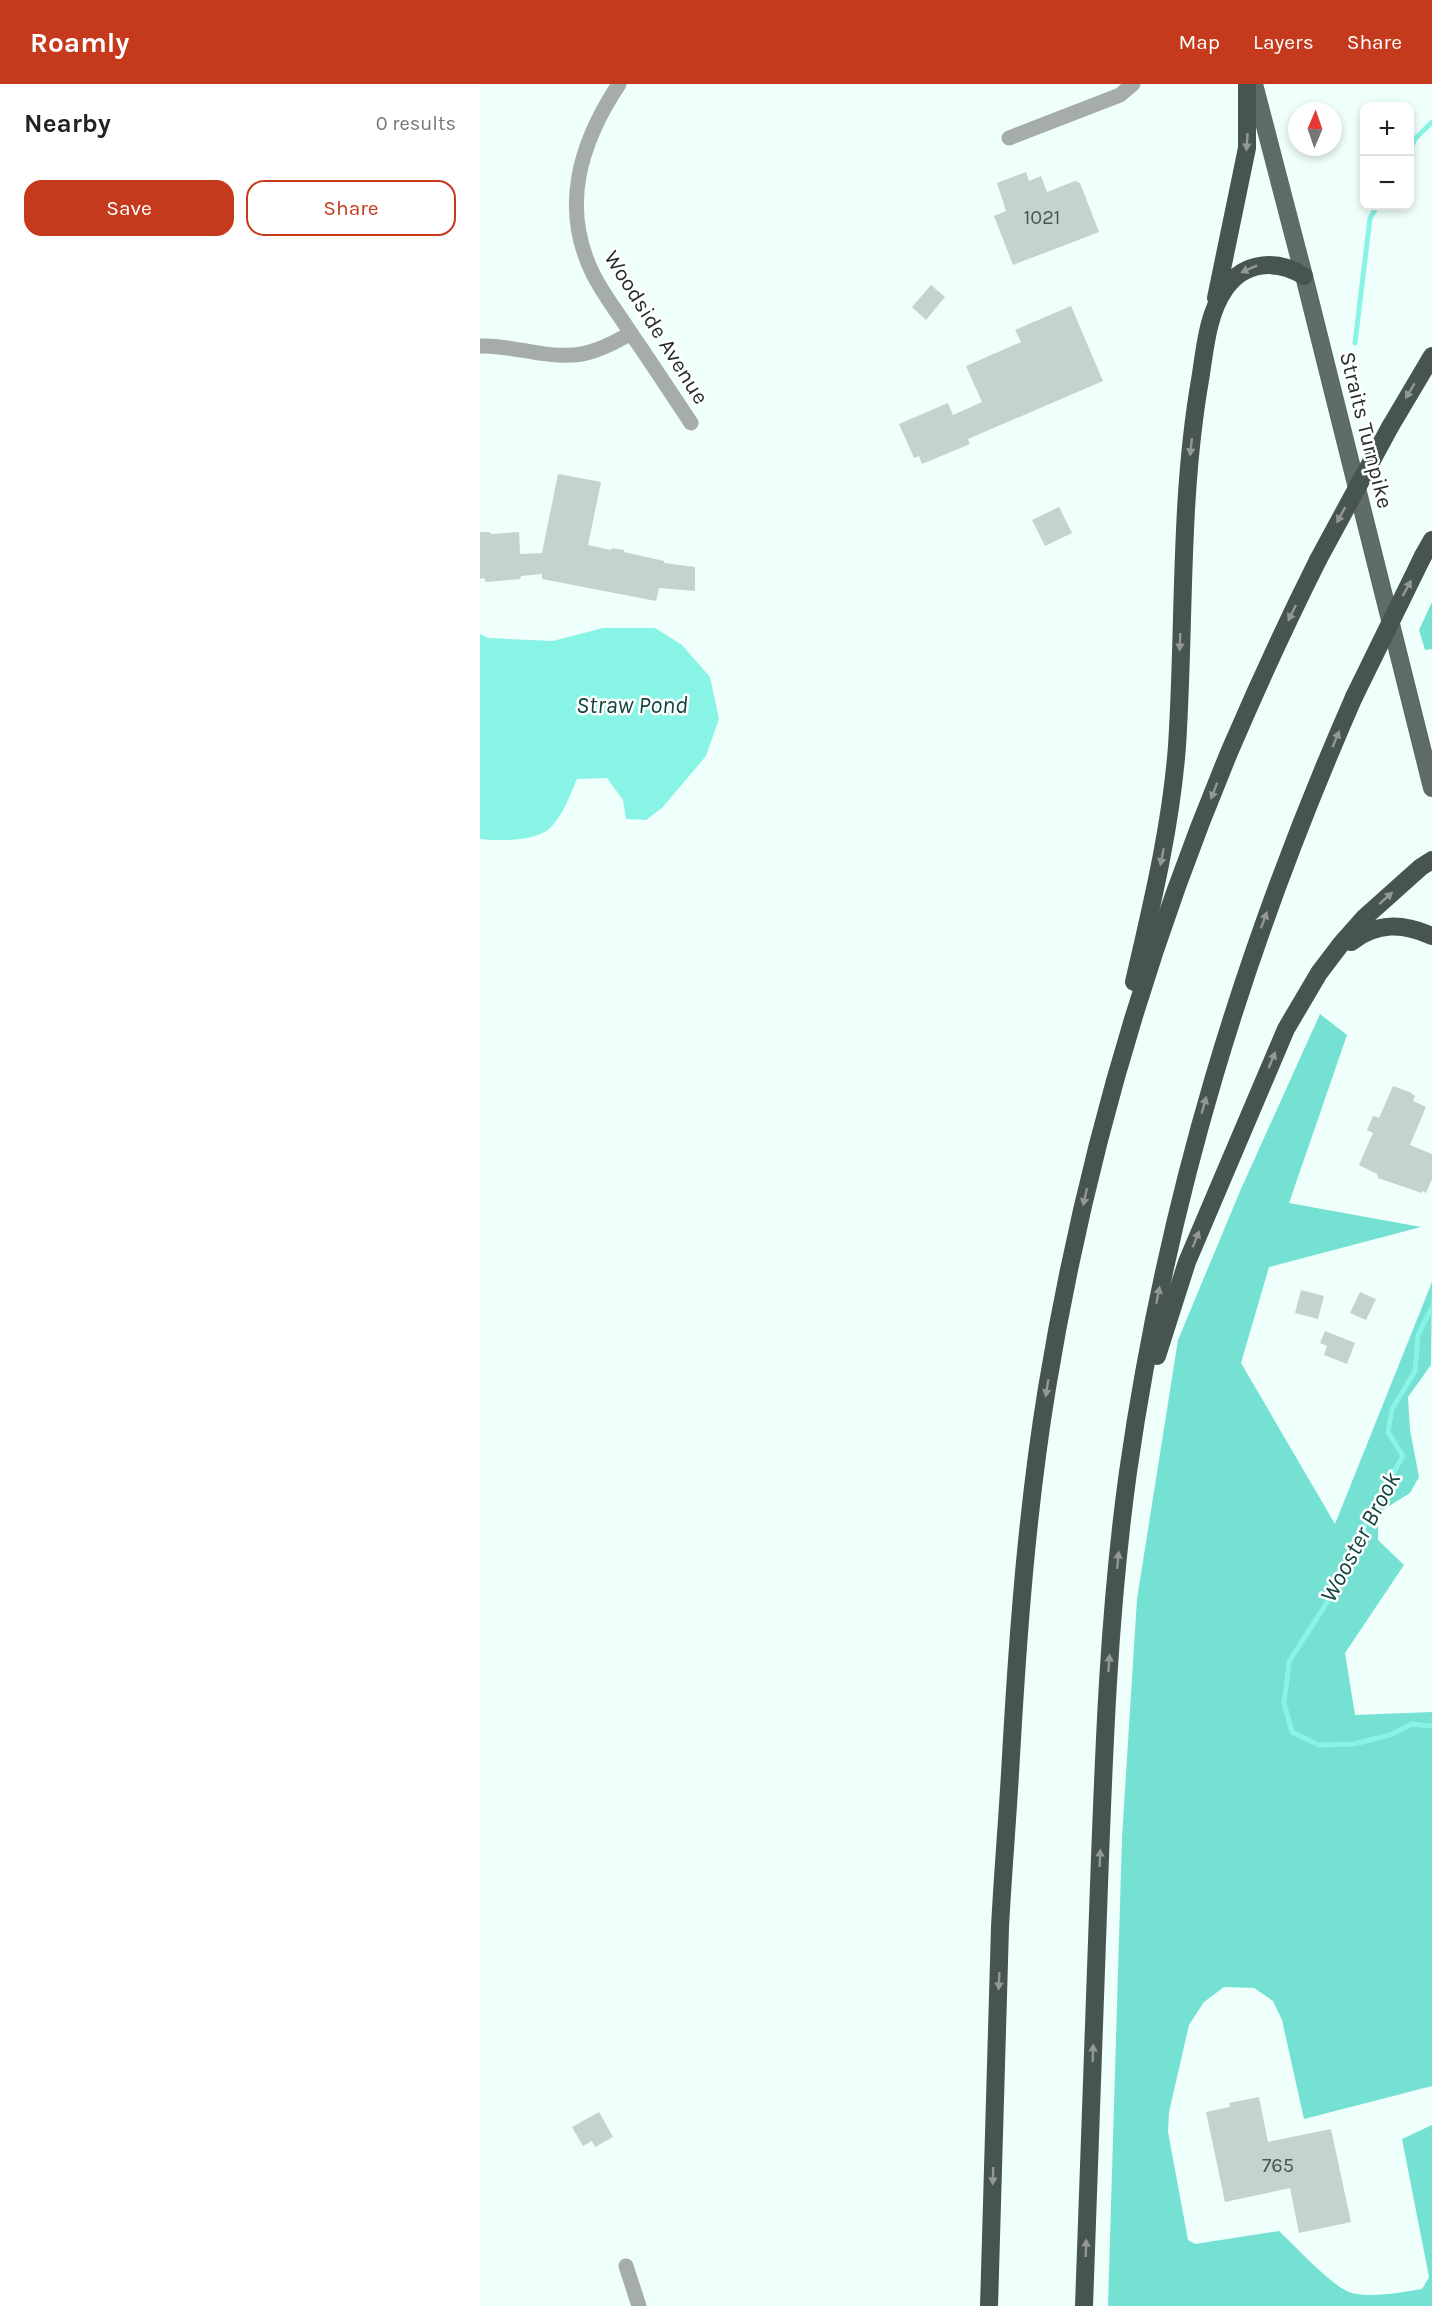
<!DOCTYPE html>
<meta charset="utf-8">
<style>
:root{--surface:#fff;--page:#f6f6f6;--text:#222;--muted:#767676;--line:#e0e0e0;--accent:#c53a1d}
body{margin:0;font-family:Karla,sans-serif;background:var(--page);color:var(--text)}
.controls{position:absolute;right:18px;top:18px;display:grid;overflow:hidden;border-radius:12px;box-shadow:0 3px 9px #0003}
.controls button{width:54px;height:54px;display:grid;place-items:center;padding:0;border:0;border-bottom:2px solid var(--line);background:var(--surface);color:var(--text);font:30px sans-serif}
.compass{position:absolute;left:808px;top:18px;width:54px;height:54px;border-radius:50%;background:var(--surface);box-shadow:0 3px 9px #0003;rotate:2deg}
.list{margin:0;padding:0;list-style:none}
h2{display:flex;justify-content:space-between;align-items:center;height:78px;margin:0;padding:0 24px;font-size:26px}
h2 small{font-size:20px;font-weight:400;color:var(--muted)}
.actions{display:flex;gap:12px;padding:18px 24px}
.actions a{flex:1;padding:14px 0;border:2px solid var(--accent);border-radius:18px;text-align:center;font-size:21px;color:var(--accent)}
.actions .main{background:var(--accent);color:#fff}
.map{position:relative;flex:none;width:952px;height:2222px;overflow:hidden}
header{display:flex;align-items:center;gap:36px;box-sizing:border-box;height:84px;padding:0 30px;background:var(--accent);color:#fff}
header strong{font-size:28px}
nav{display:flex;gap:33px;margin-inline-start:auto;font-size:21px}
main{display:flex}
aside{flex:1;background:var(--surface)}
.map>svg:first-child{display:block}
.forest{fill:#74e1d2}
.water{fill:#88f4e5}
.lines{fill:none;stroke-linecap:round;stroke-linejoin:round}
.stream{stroke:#88f4e5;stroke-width:5}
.building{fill:#c3d3d0}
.street{stroke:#a5acab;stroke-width:15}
.primary{stroke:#5f6b69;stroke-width:18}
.highway{stroke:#475452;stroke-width:18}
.highway-bridge{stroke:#475452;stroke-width:18}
.oneway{fill:#919897}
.labels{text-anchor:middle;stroke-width:5;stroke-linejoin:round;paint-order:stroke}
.number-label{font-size:20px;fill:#4e5655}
.street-label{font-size:22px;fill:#272d2c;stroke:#fff}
.water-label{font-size:24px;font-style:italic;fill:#13453f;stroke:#fff}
</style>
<header>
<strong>Roamly</strong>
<nav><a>Map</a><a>Layers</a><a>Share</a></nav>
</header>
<main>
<aside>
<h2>Nearby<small>0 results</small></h2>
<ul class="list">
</ul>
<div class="actions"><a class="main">Save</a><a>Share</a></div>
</aside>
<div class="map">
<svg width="952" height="2222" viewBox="0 0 952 2222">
<rect width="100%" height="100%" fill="#effffc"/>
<!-- forest -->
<g class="forest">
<polygon points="952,518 952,565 945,566 939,546"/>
<path d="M840 930 867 951 809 1119 941 1143 789 1183 761 1279 855 1440 952 1198 951 1281 928 1313 930 1346 939 1393 930 1409 898 1429V1456L924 1481 865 1569 875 1631 952 1628V2002L824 2035 802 1936 793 1917 774 1904 744 1903 724 1918 709 1941 689 2028 688 2048 708 2156 715 2160 799 2147C815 2162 851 2201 869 2208 887 2215 924 2208 942 2205L949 2193 922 2055 952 2041V2222H628L642 1754 657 1515 698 1256 761 1105Z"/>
</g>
<!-- water -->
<path class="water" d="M123 544H175L202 561 230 593 239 635 226 672 182 724 166 736 146 735 143 716 127 694 97 695C90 711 84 728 73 741 60 758 19 757 0 755V550L8 554 73 557Z"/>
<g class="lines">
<!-- stream -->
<g class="stream">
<polyline points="930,65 935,55 952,38"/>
<polyline points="875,259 890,134 897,122"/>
<polyline points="952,1223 938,1251 935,1287 912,1325 908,1348 923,1372 888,1432 873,1477 809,1578 804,1619 812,1648 839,1661 874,1660 910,1651 932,1640 952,1642"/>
</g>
</g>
<!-- building -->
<g class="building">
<polygon points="546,88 549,97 561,92 567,108 595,97 600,99 619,148 533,181 514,132 526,127 517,99"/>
<polygon points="451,201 465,213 446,236 432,223"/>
<polygon points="591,222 623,297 488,355 490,360 442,380 439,372 434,374 419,340 468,319 473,331 502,318 486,282 541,258 535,246"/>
<polygon points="78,390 121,398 108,461 131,466 132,464 144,466 144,468 184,477 184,479 215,483 215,507 179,504 176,517 62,495 62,490 41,492 40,495 6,498 4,494 0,495 0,448 9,448 12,450 39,448 40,470 62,469"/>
<polygon points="579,423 592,449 565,462 552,436"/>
<polygon points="913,1002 932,1009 932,1010 935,1012 933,1017 946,1023 930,1061 952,1070 952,1095 946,1109 942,1107 942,1109 898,1094 897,1090 879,1081 893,1049 887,1046 893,1032 899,1034"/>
<polygon points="821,1206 844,1212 838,1235 815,1229"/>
<polygon points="880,1208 896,1215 886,1236 870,1229"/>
<polygon points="845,1247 875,1259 867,1280 844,1271 847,1262 840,1259"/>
<polygon points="779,2013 788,2058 851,2045 871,2138 819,2149 810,2104 745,2118 726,2028 750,2023 749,2019"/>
<polygon points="119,2028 133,2053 115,2063 112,2057 103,2062 92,2043"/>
</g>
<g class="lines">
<!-- street -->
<g class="street">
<path d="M139 0C100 59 80 123 113 190 123 210 138 229 150 248 171 278 191 309 211 339"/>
<polyline points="529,54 640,11 653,0"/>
<path d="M0 262C16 261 31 265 47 267 93 276 112 272 151 249"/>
<polyline points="146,2182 159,2222"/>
</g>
<!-- primary -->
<polyline class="primary" points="774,0 824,192 952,704"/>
<!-- highway -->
<g class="highway">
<polyline points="736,214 767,64 767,0"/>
<polyline points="910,343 952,272"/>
<polyline points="943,472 952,456"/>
<path d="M871 858C897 838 923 839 952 852"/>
<path d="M654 898C672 820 691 742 697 662 705 540 699 417 720 296 725 266 727 231 745 205 764 177 797 175 824 192"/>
<polyline points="677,1272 707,1178 806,945 839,889 861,860 884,834 941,783 952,776"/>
<path d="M509 2222C513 2096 516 1970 520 1843 523 1786 528 1729 531 1672 538 1549 547 1426 567 1304 603 1085 665 869 751 664 778 601 807 538 838 476"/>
<path d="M604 2222C609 2082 614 1941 619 1801 624 1663 629 1525 648 1388 687 1115 763 866 874 613"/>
</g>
<!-- highway-bridge -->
<g class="highway-bridge">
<polyline points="838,476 910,343"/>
<polyline points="874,613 943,472"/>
</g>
</g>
<!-- one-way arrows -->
<defs><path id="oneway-solid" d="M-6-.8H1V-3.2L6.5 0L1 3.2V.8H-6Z" transform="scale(1.5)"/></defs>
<g class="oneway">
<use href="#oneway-solid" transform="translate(767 58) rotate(94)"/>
<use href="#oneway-solid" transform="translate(769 185) rotate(156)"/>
<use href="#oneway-solid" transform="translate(930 307) rotate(121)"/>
<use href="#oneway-solid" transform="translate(711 363) rotate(96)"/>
<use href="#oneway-solid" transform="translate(861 431) rotate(118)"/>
<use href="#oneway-solid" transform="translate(927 504) rotate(-62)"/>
<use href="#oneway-solid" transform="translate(812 529) rotate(116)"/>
<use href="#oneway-solid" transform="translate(700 558) rotate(92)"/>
<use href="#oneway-solid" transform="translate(856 655) rotate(-67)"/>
<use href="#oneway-solid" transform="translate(734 707) rotate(111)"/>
<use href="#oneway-solid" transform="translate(682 773) rotate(101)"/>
<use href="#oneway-solid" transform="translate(906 814) rotate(-42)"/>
<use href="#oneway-solid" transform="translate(784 836) rotate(-70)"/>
<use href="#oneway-solid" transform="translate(792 976) rotate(-67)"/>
<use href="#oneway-solid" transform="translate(724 1021) rotate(-74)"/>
<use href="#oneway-solid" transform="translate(605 1113) rotate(103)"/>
<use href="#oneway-solid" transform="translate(716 1155) rotate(-68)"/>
<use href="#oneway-solid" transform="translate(678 1211) rotate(-79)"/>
<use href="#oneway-solid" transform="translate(567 1304) rotate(99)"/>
<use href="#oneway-solid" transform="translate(638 1476) rotate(-85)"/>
<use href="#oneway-solid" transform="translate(629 1579) rotate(-86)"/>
<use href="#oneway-solid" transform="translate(620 1774) rotate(-88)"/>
<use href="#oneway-solid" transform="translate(519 1897) rotate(92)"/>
<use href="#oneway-solid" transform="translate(613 1969) rotate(-88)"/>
<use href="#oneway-solid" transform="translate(513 2092) rotate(92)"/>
<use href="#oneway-solid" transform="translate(606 2164) rotate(-88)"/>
</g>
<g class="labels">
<!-- number labels -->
<g class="number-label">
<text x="562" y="140">1021</text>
<text x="798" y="2088">765</text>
</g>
<!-- street labels -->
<g class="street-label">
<text transform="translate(177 243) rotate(58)" y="8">Woodside Avenue</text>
<text transform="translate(887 346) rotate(76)" y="8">Straits Turnpike</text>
</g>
<!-- water labels -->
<g class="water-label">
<text x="152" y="629">Straw Pond</text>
<text transform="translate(880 1453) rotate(-62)" y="8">Wooster Brook</text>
</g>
</g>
</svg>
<div class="controls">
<button>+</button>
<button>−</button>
</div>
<svg class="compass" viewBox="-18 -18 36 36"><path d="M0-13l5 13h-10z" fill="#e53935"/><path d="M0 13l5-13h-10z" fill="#767676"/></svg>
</div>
</main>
